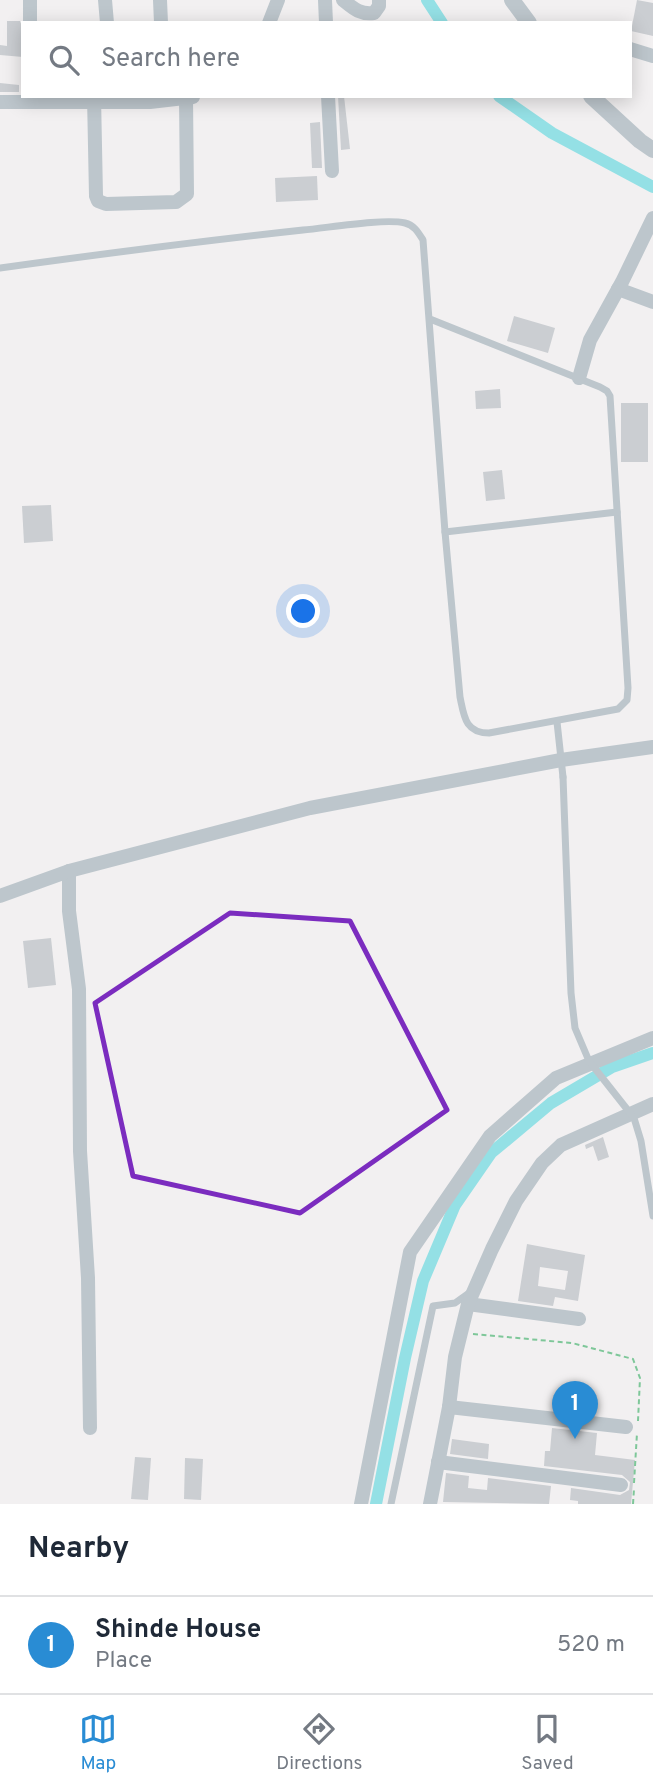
<!DOCTYPE html>
<style>
:root{--surface:#fff;--page:#f2f2f3;--text:#1f2937;--muted:#747a83;--line:#e0e1e3;--accent:#298cd4}
body{margin:0;font-family:Overpass,sans-serif;background:var(--page);color:var(--text)}
.you{position:absolute;left:304px;top:612px;width:24px;height:24px;margin:-18px;border:5px solid #fff;border-radius:50%;background:#1a73e8;box-shadow:0 0 0 10px #1a73e833}
.badge{display:grid;place-items:center;width:46px;height:46px;border-radius:50%;background:var(--accent);color:#fff;font-size:23px;font-weight:700}
.pin{position:absolute;translate:-50% -58px;filter:drop-shadow(0 2px 4px #0008)}
.pin::after{content:'';position:absolute;top:37px;width:24px;height:21px;background:inherit;clip-path:polygon(0 0,100% 0,50% 100%)}
.list{margin:0;padding:0;list-style:none}
h2{display:flex;justify-content:space-between;align-items:center;height:91px;margin:0;padding:0 28px;font-size:30px}
h2 small{font-size:23px;font-weight:400;color:var(--muted)}
.list li{display:grid;grid-template-columns:46px 1fr auto;gap:21px;align-items:center;box-sizing:border-box;height:98px;padding:0 28px;border-top:2px solid var(--line)}
.list b{display:block;font-size:26px;white-space:nowrap}
.list p{margin:0;font-size:23px;white-space:nowrap;color:var(--muted)}
.list em{font-size:23px;font-style:normal;color:var(--muted)}
.icon{flex:none;width:38px;height:38px;fill:none;stroke:currentColor;stroke-width:2;stroke-linecap:round;stroke-linejoin:round}
.map{position:relative;flex:none;width:653px;height:1504px;overflow:hidden}
.search{position:absolute;background:var(--surface);box-shadow:0 4px 18px #0003;left:21px;right:21px;top:21px;height:77px;display:flex;align-items:center;gap:18px;box-sizing:border-box;padding:0 24px;border-radius:0px;color:var(--muted);font-size:26px}
.sheet{height:189px;background:var(--surface)}
nav{display:flex;justify-content:space-around;align-items:center;box-sizing:border-box;height:98px;border-top:2px solid var(--line);background:var(--surface);font-size:19px;color:var(--muted)}
nav a{display:grid;justify-items:center;gap:4px}
nav .on{color:var(--accent)}
.map>svg:first-child{display:block}
.lines{fill:none;stroke-linecap:round;stroke-linejoin:round}
.canal{stroke:#94e0e5;stroke-width:12}
.building{fill:#cbced2;fill-rule:evenodd}
.path{stroke:#7ec799;stroke-width:2;stroke-dasharray:5 3.5;stroke-linecap:butt}
.service{stroke:#bdc6cc;stroke-width:7}
.minor{stroke:#bdc6cc;stroke-width:14}
.tertiary{stroke:#bdc6cc;stroke-width:16}
.service-bridge{stroke:#bdc6cc;stroke-width:7}
.marked{fill:none;stroke:#7b2cbf;stroke-width:5;stroke-linejoin:round}
</style>
<div class="map">
<svg width="653" height="1504" viewBox="0 0 653 1504">
<rect width="100%" height="100%" fill="#f2f0f1"/>
<g class="lines">
<!-- canal -->
<g class="canal">
<polyline points="427,0 442,23"/>
<polyline points="499,96 552,133 653,187"/>
<polyline points="376,1504 405,1358 423,1281 455,1205 491,1153 551,1103 612,1067 653,1053"/>
</g>
</g>
<!-- building -->
<g class="building">
<polygon points="637,0 653,3 653,36 631,31"/>
<polygon points="7,21 20,21 23,29 23,57 0,55 0,45 7,46"/>
<polygon points="0,83 19,85 19,92 0,92"/>
<polygon points="338,96 344,96 350,149 341,150"/>
<polygon points="320,122 322,168 312,168 310,123"/>
<polygon points="317,176 318,200 276,202 275,178"/>
<polygon points="514,316 555,328 548,353 507,341"/>
<polygon points="500,389 501,408 476,409 475,391"/>
<rect x="621" y="403" width="27" height="59"/>
<polygon points="502,470 505,499 486,501 483,472"/>
<polygon points="51,505 53,541 24,543 22,506"/>
<polygon points="51,938 56,985 28,988 23,941"/>
<polygon points="603,1137 609,1157 598,1161 593,1146 586,1149 585,1145"/>
<path d="M527 1244 585 1255 578 1301 555 1297 553 1306 518 1301ZM540 1267 568 1271 565 1290 538 1286Z"/>
<polygon points="552,1428 597,1433 595,1455 635,1460 631,1504 578,1504 578,1501 570,1500 571,1488 620,1495 629,1490 630,1482 622,1475 544,1466 545,1451 550,1451"/>
<polygon points="452,1439 489,1444 488,1459 450,1454"/>
<polygon points="135,1457 151,1458 148,1500 131,1499"/>
<polygon points="185,1458 203,1459 201,1500 184,1499"/>
<polygon points="446,1473 469,1476 468,1488 487,1490 488,1478 551,1486 549,1504 443,1502"/>
</g>
<g class="lines">
<!-- path -->
<g class="path">
<polyline points="473,1334 572,1343 633,1359 640,1378 638,1421"/>
<polyline points="634,1483 637,1433"/>
<polyline points="633,1504 634,1489"/>
</g>
<!-- service -->
<g class="service">
<path d="M0 268C101 254 202 241 303 230 327 228 384 218 405 223 414 225 418 232 423 240L445 532 460 697C464 716 465 733 489 733L618 709 627 700 628 688 610 396 607 391 600 387 430 319"/>
<polyline points="445,532 617,512"/>
<polyline points="557,722 563,777"/>
<polyline points="391,1504 433,1306 455,1303 469,1293"/>
</g>
<!-- minor -->
<g class="minor">
<polyline points="105,0 107,23"/>
<polyline points="160,0 161,23"/>
<polyline points="325,0 326,23"/>
<path d="M343 0C353 8 360 15 374 13L379 6V0"/>
<polyline points="30,23 30,0"/>
<polyline points="269,23 278,0"/>
<polyline points="630,49 653,56"/>
<polyline points="94,96 96,196 98,201 106,204 176,202 187,194 186,98"/>
<polyline points="328,96 332,171"/>
<polyline points="0,102 150,102 193,97"/>
<polyline points="618,289 653,302"/>
<polyline points="579,378 590,340 622,282 653,218"/>
<polyline points="69,871 69,911 79,989 80,1151 88,1278 90,1428"/>
<polyline points="0,896 69,871 310,808 561,760 653,747"/>
<polyline points="468,1304 579,1319"/>
<polyline points="449,1407 626,1427"/>
<polyline points="438,1462 621,1485"/>
<polyline points="361,1504 410,1252 490,1136 556,1078 653,1038"/>
<polyline points="430,1504 449,1407 455,1357 468,1304 492,1249 516,1201 542,1163 561,1145 653,1104"/>
</g>
<!-- tertiary -->
<g class="tertiary">
<polyline points="512,0 529,23"/>
<polyline points="591,96 640,141 653,150"/>
</g>
<!-- service-bridge -->
<polyline class="service-bridge" points="563,777 571,993 575,1028 589,1061 634,1118 641,1141 653,1216"/>
</g>
<!-- marked area -->
<path class="marked" d="M230 913 350 921 447 1110 300 1213 133 1176 95 1003Z"/>
</svg>
<div class="you"></div>
<div class="pin badge" style="left:575px;top:1439px">1</div>
<div class="search"><svg class="icon" aria-label="search" viewBox="0 0 24 24"><circle cx="10" cy="10" r="6"/><path d="M15 15l6 6"/></svg>Search here</div>
</div>
<section class="sheet">
<h2>Nearby<small></small></h2>
<ul class="list">
<li><span class="badge">1</span><div><b>Shinde House</b><p>Place</p></div><em>520 m</em></li>
</ul>
</section>
<nav>
<a class="on"><svg class="icon" aria-label="map" viewBox="0 0 24 24"><path d="M3 6l6-2 6 2 6-2v14l-6 2-6-2-6 2zM9 4v14M15 6v14"/></svg>Map</a>
<a><svg class="icon" aria-label="directions" viewBox="0 0 24 24"><path d="M12 3l9 9-9 9-9-9zM9 14v-3h6M13 9l2 2-2 2"/></svg>Directions</a>
<a><svg class="icon" aria-label="saved" viewBox="0 0 24 24"><path d="M7 4h10v16l-5-4-5 4z"/></svg>Saved</a>
</nav>
